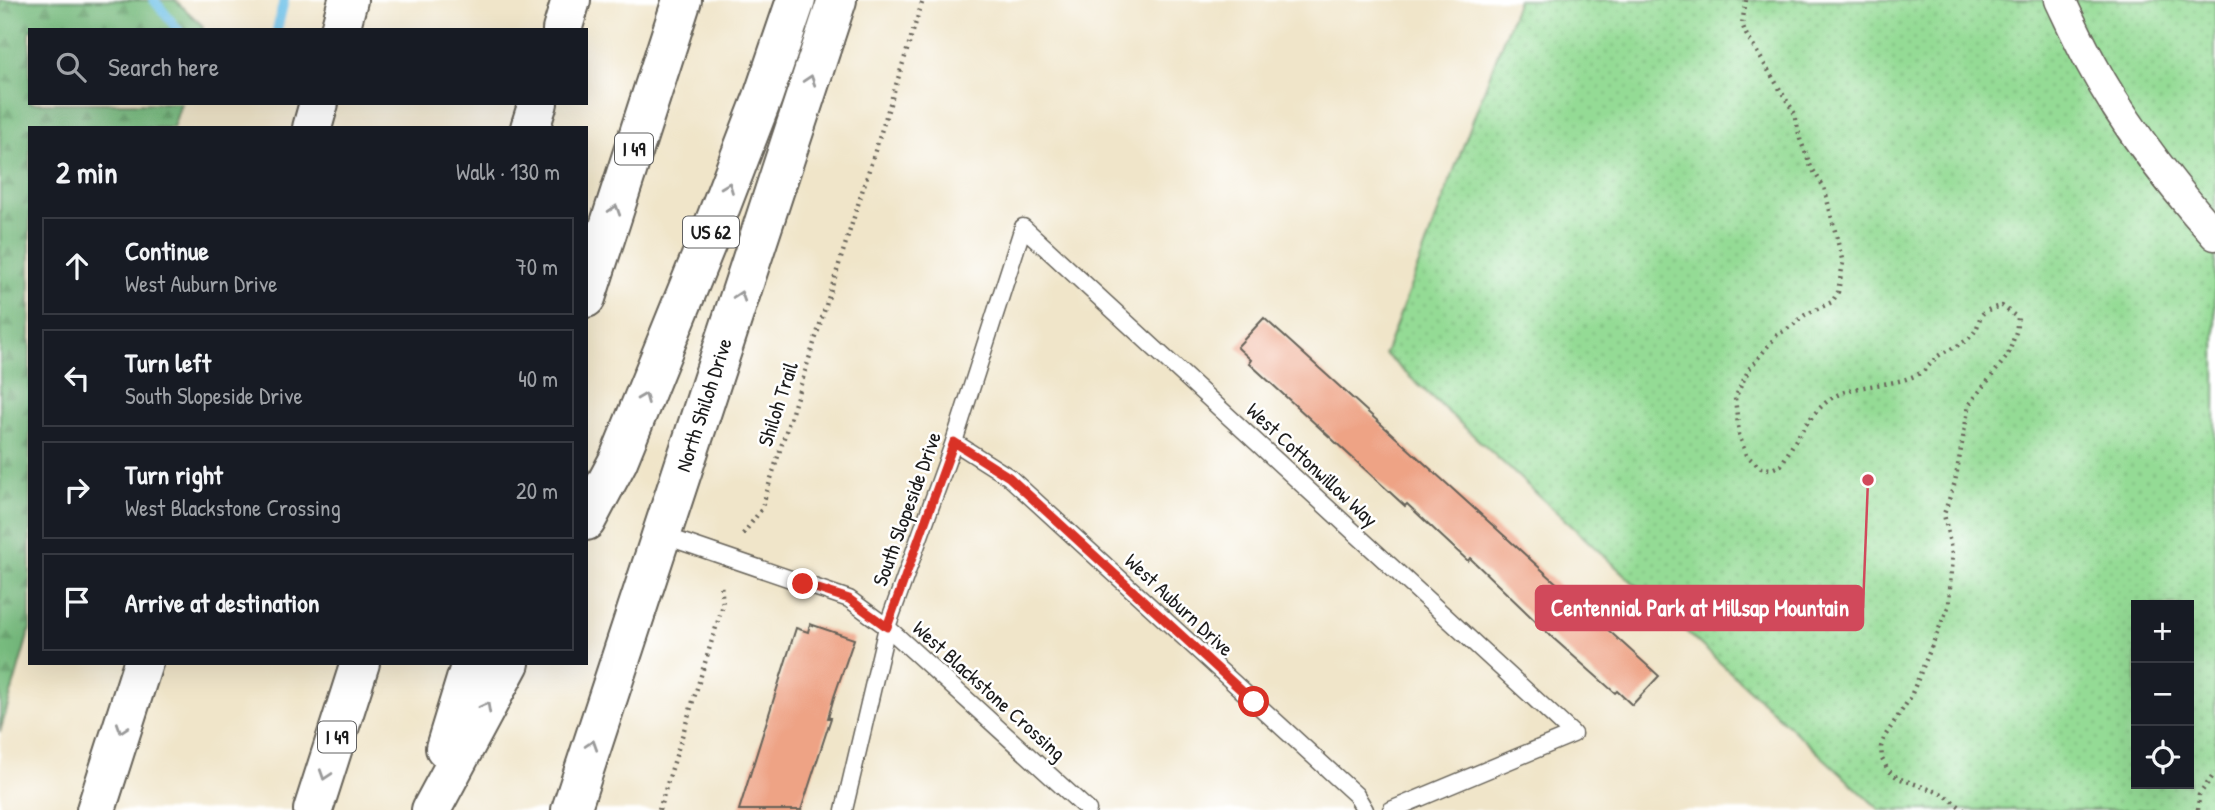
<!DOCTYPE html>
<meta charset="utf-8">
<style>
:root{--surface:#171b24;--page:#20242c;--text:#f1f3f6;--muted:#9ea1a6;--line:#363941}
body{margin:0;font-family:"Patrick Hand",sans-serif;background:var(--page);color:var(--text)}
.controls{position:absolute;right:21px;bottom:21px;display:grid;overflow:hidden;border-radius:0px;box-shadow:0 7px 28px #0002}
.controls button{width:63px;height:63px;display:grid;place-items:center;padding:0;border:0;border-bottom:2px solid var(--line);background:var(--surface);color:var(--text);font:35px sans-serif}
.stop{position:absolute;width:21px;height:21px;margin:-16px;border:5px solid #d93025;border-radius:50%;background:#fff}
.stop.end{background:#d93025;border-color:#fff;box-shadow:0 2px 7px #0008}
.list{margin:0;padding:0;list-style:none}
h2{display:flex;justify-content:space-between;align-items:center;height:91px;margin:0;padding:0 28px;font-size:30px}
h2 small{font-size:23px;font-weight:400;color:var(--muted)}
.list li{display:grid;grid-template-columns:46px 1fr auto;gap:21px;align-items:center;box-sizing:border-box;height:98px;margin:0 14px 14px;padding:0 14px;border:2px solid var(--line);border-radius:0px}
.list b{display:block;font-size:26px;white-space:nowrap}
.list p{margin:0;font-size:23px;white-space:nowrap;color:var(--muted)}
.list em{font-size:23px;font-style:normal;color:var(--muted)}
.icon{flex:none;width:38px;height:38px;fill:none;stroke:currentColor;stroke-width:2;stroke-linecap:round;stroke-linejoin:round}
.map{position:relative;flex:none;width:2215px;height:810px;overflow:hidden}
.search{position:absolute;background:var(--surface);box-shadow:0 7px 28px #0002;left:28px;top:28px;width:560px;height:77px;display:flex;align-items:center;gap:18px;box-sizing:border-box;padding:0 24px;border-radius:0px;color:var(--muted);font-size:26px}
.panel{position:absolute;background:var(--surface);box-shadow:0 7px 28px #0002;left:28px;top:126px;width:560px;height:539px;border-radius:0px}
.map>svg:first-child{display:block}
.forest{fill:url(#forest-firs);stroke:#4a6c4d;stroke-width:2}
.park{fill:url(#park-dots);stroke:#587c58;stroke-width:2;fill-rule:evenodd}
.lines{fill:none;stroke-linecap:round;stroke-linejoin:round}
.stream{stroke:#6bbfe7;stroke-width:10}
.building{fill:#eea385}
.service-casing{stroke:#666259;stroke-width:19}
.minor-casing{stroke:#666259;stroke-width:33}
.secondary-casing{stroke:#666259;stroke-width:42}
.motorway-casing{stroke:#666259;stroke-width:42}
.path{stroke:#666259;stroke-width:4.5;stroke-dasharray:2 5;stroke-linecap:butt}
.service{stroke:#fff;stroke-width:16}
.minor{stroke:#fff;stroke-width:30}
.secondary{stroke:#fff;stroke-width:38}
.motorway{stroke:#fff;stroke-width:38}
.oneway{stroke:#999}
.route{stroke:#d93025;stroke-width:9}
.labels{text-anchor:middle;stroke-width:5;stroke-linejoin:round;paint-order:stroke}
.shield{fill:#fff;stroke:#606060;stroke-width:2}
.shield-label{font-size:19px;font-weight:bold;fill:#1c1c1c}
.street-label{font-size:21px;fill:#1c1c1c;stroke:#fff}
.leader{fill:none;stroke:#d1495b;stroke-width:2.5}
.callout-dot{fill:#d1495b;stroke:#fff;stroke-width:2.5}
.callout{fill:#d1495b;stroke:#d1495b;stroke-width:2.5}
.callout-label{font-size:23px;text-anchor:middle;font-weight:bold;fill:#fff}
</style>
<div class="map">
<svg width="2215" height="810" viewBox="0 0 2215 810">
<defs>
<pattern id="forest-firs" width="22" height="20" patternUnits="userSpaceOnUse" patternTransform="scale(1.75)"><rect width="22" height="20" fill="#77bb7e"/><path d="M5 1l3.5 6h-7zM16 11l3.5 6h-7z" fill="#66a06c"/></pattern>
<pattern id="park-dots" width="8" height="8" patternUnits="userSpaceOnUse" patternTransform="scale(1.75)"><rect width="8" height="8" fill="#94db95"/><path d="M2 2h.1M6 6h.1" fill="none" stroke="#7fbb80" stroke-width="1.8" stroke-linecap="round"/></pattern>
</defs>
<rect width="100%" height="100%" fill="#fff"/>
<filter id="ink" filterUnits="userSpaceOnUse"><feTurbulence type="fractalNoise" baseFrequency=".0143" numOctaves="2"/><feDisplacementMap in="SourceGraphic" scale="14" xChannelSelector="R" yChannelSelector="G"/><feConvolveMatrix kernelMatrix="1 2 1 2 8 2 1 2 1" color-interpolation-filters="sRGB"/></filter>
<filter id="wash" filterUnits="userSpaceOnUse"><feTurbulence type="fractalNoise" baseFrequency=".00686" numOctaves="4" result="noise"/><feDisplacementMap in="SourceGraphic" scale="28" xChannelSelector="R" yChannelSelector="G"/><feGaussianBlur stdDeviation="1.57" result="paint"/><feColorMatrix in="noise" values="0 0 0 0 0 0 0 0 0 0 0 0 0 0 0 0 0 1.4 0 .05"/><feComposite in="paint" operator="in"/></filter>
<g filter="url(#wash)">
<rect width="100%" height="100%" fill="#f0e5c9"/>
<!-- forest -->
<polygon class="forest" points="0,0 175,0 203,26 202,30 30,30 30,103 181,103 173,128 30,128 30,629 0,732"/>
<!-- park -->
<path class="park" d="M1518 0H2215V810H1880L1385 354ZM2136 605H2189V784H2136Z"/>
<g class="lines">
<!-- stream -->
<g class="stream">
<polyline points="154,0 178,30"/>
<polyline points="277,30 284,0"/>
</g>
</g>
<g id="blocks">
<!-- building -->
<g class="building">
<polygon points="1264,318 1659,676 1632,705 1617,691 1615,693 1553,638 1470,558 1468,561 1407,504 1405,506 1249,363 1251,360 1237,347"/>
<polygon points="810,624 854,639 834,697 828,718 831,718 801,810 739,810 796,628 808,632"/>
</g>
</g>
</g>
<g filter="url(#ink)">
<use href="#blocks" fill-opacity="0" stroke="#666259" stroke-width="2"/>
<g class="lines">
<!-- service casing -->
<g class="service-casing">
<g id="service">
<polyline points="954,442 1009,477 1356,795 1365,810"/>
<polyline points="662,535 849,599 887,627 1088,810"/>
<polyline points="844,810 887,627 954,442 1023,227 1573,734 1391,810"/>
</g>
</g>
<!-- minor casing -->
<g class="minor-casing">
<path id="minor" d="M2060 0C2070 21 2080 43 2091 63 2124 125 2169 182 2215 235"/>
</g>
<!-- secondary casing -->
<g class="secondary-casing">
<g id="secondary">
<polyline points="340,30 348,0"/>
<polyline points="312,128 319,103"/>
<polyline points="96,810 143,663"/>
<polyline points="571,810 837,0"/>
</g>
</g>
<!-- motorway casing -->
<g class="motorway-casing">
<g id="motorway">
<polyline points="562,30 571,0"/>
<polyline points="530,128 538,103"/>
<polyline points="586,298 682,0"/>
<polyline points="586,521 618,461 709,237 763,97 796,0"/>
<polyline points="445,748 471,663"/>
<polyline points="313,810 360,663"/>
<polyline points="431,810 510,663"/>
</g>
</g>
<!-- path -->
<g class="path">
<path d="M1746 0 1742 24 1746 34 1795 114 1800 139 1811 167 1824 187 1843 263 1838 292 1832 302 1805 315 1792 326 1777 335 1749 369 1735 398 1739 434 1746 455 1761 468 1772 469 1781 465C1795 442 1807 417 1829 400 1855 381 1894 389 1922 372 1928 368 1932 361 1937 357 1947 349 1961 346 1970 337 1986 322 1970 312 2002 306L2018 318 2016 332 2008 355 1969 405 1955 482 1944 514 1952 554 1949 605 1910 698 1885 736 1881 747 1882 759 1888 770 1898 778 1943 794 1964 810"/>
<polyline points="743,534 761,510 923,0"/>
<polyline points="659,810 723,605 721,583"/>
<polyline points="2198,810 2199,795 2215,773"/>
</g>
<!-- service -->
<use href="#service" class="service"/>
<!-- minor -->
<use href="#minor" class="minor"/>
<!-- secondary -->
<use href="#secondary" class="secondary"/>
<!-- motorway -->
<use href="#motorway" class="motorway"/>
</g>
<!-- one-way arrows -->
<defs><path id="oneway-chevron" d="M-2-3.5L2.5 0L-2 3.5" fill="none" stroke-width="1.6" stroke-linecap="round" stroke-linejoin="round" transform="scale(1.75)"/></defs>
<g class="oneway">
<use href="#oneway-chevron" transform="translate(810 80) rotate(-72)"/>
<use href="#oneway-chevron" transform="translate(728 187) rotate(-69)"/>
<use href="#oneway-chevron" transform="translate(615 210) rotate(-72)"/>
<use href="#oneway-chevron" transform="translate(740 296) rotate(-72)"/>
<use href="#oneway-chevron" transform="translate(644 398) rotate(-68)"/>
<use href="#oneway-chevron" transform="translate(486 707) rotate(-62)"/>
<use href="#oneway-chevron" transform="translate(122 728) rotate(108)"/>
<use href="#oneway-chevron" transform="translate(592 745) rotate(-72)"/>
<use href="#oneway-chevron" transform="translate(325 775) rotate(108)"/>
</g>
</g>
<g class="lines" filter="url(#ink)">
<!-- route -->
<polyline class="route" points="803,584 849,599 887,627 954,442 1009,477 1254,702"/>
</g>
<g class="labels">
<!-- shield labels -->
<g class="shield">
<rect x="615" y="133.5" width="38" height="31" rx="5"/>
<rect x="683" y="216.5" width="56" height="31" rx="5"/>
<rect x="318" y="721.5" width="38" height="31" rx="5"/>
</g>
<g class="shield-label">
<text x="634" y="156">I 49</text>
<text x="711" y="239">US 62</text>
<text x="337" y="744">I 49</text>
</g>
<!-- street labels -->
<g class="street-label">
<text transform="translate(778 404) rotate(-72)" y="7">Shiloh Trail</text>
<text transform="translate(704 405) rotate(-72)" y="7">North Shiloh Drive</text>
<text transform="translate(1312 465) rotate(43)" y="7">West Cottonwillow Way</text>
<text transform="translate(907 509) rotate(-70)" y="7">South Slopeside Drive</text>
<text transform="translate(1179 605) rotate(43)" y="7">West Auburn Drive</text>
<text transform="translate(989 691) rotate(42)" y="7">West Blackstone Crossing</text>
</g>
</g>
<!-- callouts -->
<path class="leader" d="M1868 480L1863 608"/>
<circle class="callout-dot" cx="1868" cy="480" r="7"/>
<rect class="callout" x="1536" y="586" width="327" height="44" rx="7"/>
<g class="callout-label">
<text x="1700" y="616">Centennial Park at Millsap Mountain</text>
</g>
</svg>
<div class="controls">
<button>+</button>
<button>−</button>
<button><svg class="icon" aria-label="locate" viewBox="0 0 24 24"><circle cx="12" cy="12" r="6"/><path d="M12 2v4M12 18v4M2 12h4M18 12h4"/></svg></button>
</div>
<div class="stop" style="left:1254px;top:702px"></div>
<div class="stop end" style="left:803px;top:584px"></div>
<div class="search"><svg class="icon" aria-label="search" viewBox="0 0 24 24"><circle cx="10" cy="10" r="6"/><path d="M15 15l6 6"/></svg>Search here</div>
<section class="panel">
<h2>2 min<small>Walk · 130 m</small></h2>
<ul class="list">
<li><svg class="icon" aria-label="ahead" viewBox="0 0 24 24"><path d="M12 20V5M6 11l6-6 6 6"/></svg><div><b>Continue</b><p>West Auburn Drive</p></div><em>70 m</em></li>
<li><svg class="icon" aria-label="left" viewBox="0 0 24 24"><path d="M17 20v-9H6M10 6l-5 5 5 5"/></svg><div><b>Turn left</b><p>South Slopeside Drive</p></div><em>40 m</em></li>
<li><svg class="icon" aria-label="right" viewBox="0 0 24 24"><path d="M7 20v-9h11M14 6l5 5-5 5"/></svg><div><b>Turn right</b><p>West Blackstone Crossing</p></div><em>20 m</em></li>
<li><svg class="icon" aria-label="arrive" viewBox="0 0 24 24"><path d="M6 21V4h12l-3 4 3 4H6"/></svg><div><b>Arrive at destination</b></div></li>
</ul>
</section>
</div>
